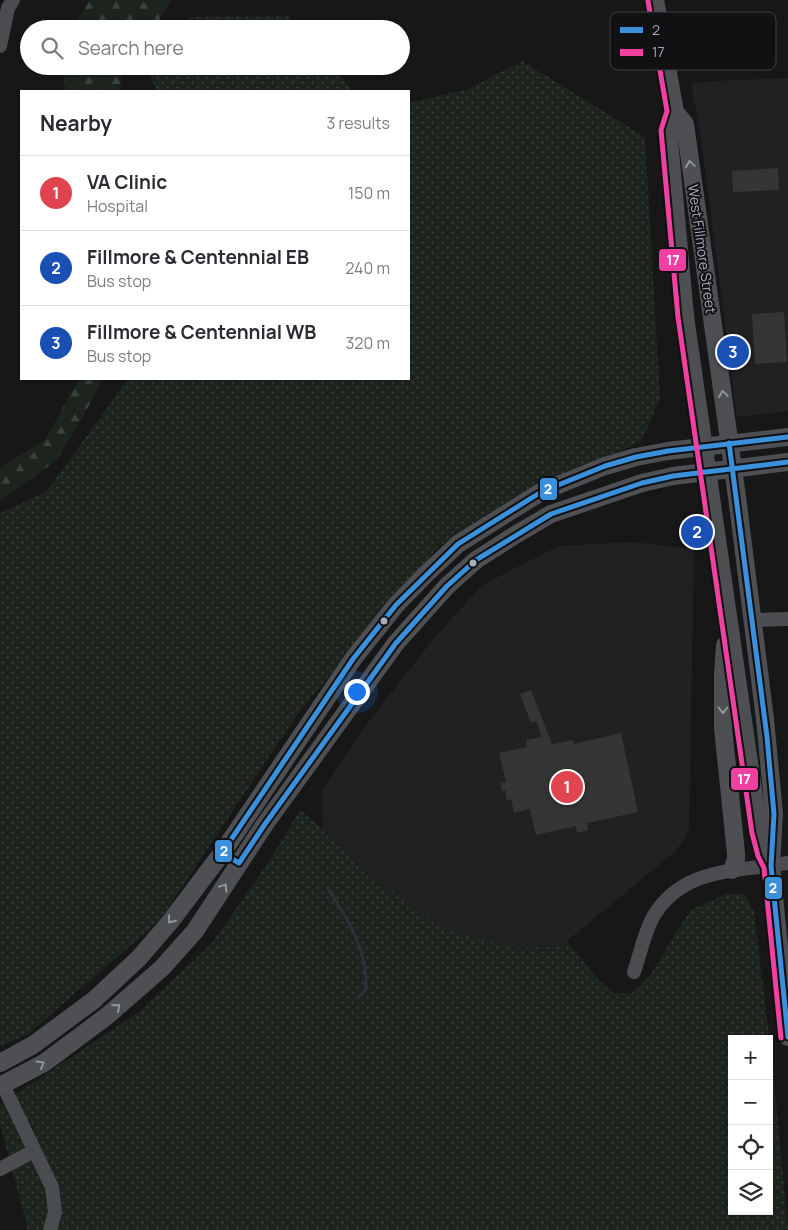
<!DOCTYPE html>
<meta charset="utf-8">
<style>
:root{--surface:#fff;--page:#f2f2f3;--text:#2b2b33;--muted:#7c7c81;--line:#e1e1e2;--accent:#757880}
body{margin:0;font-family:Manrope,sans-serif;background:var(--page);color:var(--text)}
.controls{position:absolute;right:15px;bottom:15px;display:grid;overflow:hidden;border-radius:0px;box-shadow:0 1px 4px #0004}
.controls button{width:45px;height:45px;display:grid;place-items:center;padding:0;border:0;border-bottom:1px solid var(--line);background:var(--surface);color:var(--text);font:25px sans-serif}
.you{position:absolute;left:356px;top:691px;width:18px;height:18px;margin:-12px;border:4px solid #fff;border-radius:50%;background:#1a73e8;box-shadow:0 0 0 8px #1a73e833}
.badge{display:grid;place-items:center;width:32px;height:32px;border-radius:50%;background:var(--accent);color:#fff;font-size:16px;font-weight:700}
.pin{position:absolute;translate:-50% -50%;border:2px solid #fff;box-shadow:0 1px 5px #0006}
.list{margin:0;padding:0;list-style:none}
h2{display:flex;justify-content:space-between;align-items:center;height:65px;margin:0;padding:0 20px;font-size:21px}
h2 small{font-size:16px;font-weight:400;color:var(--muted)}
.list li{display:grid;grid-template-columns:32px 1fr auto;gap:15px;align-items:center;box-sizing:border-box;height:75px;padding:0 20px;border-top:1px solid var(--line)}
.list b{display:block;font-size:19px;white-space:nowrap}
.list p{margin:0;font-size:16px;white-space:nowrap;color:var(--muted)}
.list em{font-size:16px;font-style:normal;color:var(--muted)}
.icon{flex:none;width:28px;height:28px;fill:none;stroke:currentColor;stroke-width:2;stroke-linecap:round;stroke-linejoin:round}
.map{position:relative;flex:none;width:788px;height:1230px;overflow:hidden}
.search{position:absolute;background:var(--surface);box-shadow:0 1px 4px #0004;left:20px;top:20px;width:390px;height:55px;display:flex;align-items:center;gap:12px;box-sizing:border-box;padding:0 18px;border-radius:28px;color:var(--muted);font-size:19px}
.panel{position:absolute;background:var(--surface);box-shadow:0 1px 4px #0004;left:20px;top:90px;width:390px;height:290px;border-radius:0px}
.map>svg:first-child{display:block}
.built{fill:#212123}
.grass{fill:url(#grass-dots);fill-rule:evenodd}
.forest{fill:url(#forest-firs)}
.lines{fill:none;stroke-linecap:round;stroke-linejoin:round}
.stream{stroke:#2a3239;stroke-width:3}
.building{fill:#353536}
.minor{stroke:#4b4c50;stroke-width:14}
.major{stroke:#4d4f52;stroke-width:18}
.bus-1-casing{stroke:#111113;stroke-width:9}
.bus-2-casing{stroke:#111113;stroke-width:9}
.bus-1{stroke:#3a90db;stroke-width:5}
.bus-2{stroke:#f240a1;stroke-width:5}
.oneway{stroke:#91969e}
.bus-dot{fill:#a8adb8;stroke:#111113;stroke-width:2}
.labels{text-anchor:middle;stroke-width:4;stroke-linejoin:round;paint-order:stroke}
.street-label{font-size:14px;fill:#a8adb8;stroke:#111113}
.key{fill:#111113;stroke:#3e4045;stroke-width:1}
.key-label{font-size:14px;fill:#a8adb8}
.line-badge{stroke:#111113;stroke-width:2}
.badge-label{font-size:14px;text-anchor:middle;font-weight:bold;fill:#fff}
</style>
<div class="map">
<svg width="788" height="1230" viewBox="0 0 788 1230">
<defs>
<pattern id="grass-dots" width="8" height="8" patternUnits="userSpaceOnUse" patternTransform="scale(1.25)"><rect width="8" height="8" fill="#1d241e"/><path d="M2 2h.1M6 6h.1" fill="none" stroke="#3b413d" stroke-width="1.8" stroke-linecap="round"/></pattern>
<pattern id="forest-firs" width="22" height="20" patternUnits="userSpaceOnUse" patternTransform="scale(1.25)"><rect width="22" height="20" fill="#1d241e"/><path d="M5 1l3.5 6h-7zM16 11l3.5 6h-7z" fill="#3b413d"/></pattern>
</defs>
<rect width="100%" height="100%" fill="#171717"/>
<!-- built -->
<g class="built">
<polygon points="788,78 788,411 737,417 700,132 691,84 713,81"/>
<polygon points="633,542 694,549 689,828 683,842 672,854 567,941 563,946 514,948 446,931 366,873 323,830 322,791 362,730 436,636 482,585 559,546"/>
</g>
<!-- grass -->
<g class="grass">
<polygon points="288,16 299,29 178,29 190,17"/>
<polygon points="522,61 645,137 660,398 642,440 439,546 299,712 160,920 27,1035 0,1046 0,513 46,492 128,379 409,379 409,103 469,89"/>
<polygon points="145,66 332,66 352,91 157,91"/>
<path d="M300 810 323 830 366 873 445 930 514 948 563 946 567 941 594 975 613 993H632L650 976 677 931 691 910 726 894H745L754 912 773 1068 788 1230H28L0 1124V1105L140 1011 213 942 272 857ZM732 1039H769V1211H732Z"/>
</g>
<!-- forest -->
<g class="forest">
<polygon points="90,0 171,0 154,29 72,29"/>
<polygon points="63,66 129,66 121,78 120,91 65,91"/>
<polygon points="79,379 102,379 93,399 56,461 0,501 0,468 45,440"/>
</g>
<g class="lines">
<!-- stream -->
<path class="stream" d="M328 889C348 918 368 952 366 989L358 998"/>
</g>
<!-- building -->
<g class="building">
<polygon points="778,168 779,190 733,192 732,171"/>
<polygon points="784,312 787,362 755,364 752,314"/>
<polygon points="531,690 552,744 573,740 574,744 621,733 638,812 587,823 588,830 577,833 576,826 536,835 530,809 514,813 511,799 507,800 505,790 502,791 501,783 506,782 499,753 527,747 526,740 542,737 536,721 531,723 520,694"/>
</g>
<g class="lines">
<!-- minor -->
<g class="minor">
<polyline points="0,46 8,8 13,0"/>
<polyline points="753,620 788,619"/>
<path d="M634 972C640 954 644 934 653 917 683 866 738 872 788 863"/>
<polyline points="3,1085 52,1187 55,1212 50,1230"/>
<polyline points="0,1169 34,1151"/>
</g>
<!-- major -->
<g class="major">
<polyline points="655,0 675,112 685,124 737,497 765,719 774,814 771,866 788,1037"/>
<polyline points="675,112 668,129 685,316 759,832 763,848 769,861"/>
<polyline points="725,645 723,675 723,728 736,853 736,860 732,870"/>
<polyline points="0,1063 33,1045 94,1000 139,958 170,922 222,853 353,659 396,605 426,574 458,544 541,492 605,466 636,457 668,451 788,437"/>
<polyline points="0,1086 44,1063 107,1016 162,968 195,931 265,824 396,643 447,586 476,560 515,535 551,514 642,483 673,476 788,462"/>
</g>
<!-- bus-1 casing -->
<g class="bus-1-casing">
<g id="bus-1">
<polyline points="788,437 668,451 636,457 605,466 541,492 458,544 396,605 353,659 222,853 239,863 265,824 396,643 447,586 476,560 551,514 642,483 673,476 788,462"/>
<polyline points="729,443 767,737 774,814 771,866 788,1037"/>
</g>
</g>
<!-- bus-2 casing -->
<g class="bus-2-casing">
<polyline id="bus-2" points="648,1 667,111 661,130 678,317 752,833 758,856 764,868 781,1038"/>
</g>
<!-- bus-1 -->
<use href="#bus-1" class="bus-1"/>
<!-- bus-2 -->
<use href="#bus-2" class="bus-2"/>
</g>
<!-- one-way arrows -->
<defs><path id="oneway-chevron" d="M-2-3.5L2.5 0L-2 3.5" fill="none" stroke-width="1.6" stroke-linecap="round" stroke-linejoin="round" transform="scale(1.25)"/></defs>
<g class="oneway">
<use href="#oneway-chevron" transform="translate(690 164) rotate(-98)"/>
<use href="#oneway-chevron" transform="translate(723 394) rotate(-98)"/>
<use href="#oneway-chevron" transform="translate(723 710) rotate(90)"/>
<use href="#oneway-chevron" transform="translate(224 887) rotate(-57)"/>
<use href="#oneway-chevron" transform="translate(171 920) rotate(128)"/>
<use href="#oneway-chevron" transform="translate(117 1007) rotate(-41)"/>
<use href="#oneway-chevron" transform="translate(41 1064) rotate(-30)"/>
</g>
<!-- markers -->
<g class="bus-dot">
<circle cx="473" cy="563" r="4.5"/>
<circle cx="384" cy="621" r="4.5"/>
</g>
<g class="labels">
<!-- street labels -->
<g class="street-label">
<text transform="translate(702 249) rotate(82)" y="5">West Fillmore Street</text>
</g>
</g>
<!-- legend -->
<rect x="610" y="12" width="166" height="58" rx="8" class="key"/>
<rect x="620" y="27" width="23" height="6" fill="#3a90db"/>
<rect x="620" y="49" width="23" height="7" fill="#f240a1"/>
<g class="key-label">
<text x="652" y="35">2</text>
<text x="652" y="57">17</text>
</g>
<g class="line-badge">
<rect x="658" y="248" width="29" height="24" rx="5" fill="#f240a1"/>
<rect x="539" y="477" width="19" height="24" rx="5" fill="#3a90db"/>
<rect x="730" y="767" width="29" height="24" rx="5" fill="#f240a1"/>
<rect x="214" y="839" width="19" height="24" rx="5" fill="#3a90db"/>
<rect x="764" y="876" width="19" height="24" rx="5" fill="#3a90db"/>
</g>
<g class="badge-label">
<text x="673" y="265">17</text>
<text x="548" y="494">2</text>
<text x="744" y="784">17</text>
<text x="224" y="856">2</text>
<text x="773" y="893">2</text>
</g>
</svg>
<div class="controls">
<button>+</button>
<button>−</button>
<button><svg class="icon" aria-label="locate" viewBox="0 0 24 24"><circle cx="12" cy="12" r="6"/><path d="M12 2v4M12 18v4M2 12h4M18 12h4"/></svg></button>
<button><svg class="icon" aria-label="layers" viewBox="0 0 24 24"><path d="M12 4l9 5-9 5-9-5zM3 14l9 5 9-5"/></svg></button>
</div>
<div class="you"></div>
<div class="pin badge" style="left:567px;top:787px;background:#e0444e">1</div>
<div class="pin badge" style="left:697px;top:532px;background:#1a4fb4">2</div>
<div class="pin badge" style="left:733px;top:352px;background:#1a4fb4">3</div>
<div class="search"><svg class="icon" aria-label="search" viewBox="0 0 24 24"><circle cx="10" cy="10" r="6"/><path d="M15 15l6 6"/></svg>Search here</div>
<section class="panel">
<h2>Nearby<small>3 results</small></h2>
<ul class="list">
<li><span class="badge" style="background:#e0444e">1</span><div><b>VA Clinic</b><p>Hospital</p></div><em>150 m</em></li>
<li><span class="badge" style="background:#1a4fb4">2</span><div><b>Fillmore &amp; Centennial EB</b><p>Bus stop</p></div><em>240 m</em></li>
<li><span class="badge" style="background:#1a4fb4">3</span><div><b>Fillmore &amp; Centennial WB</b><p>Bus stop</p></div><em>320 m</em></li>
</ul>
</section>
</div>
